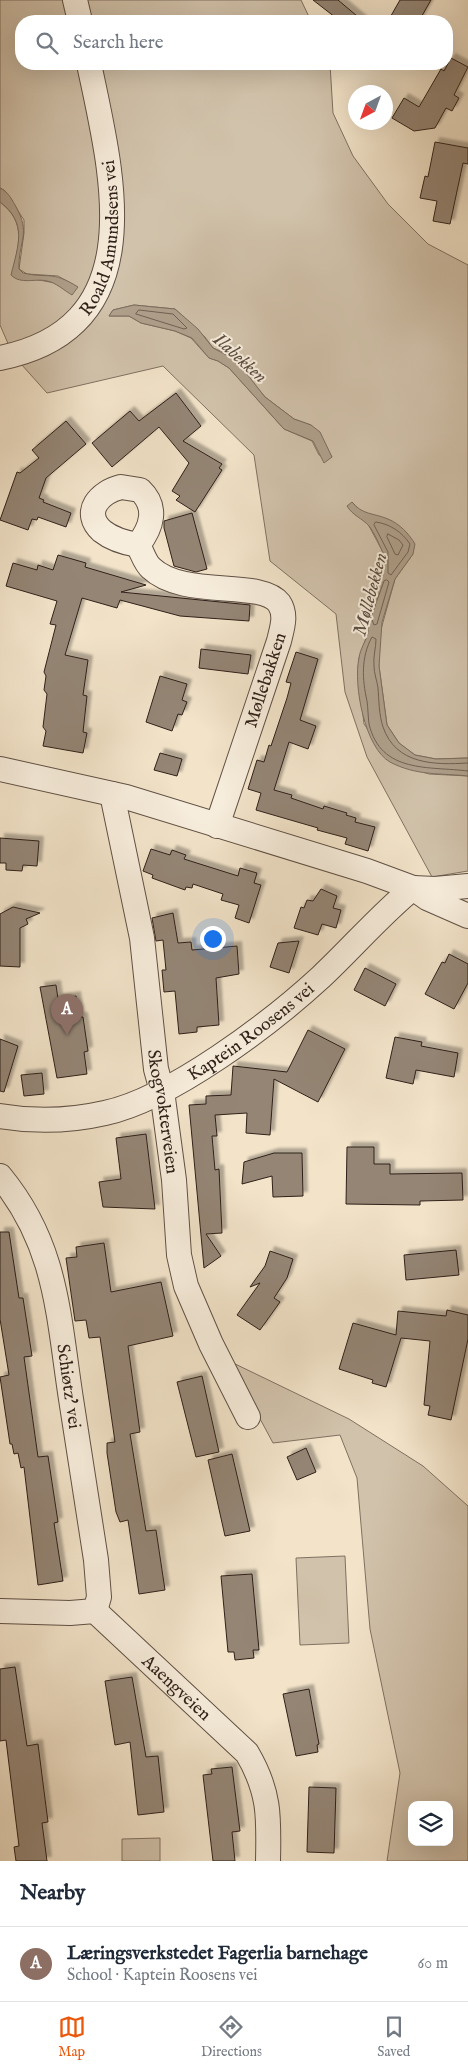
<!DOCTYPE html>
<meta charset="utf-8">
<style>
:root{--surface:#fff;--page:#f2f2f3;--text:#1f2937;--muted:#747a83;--line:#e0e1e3;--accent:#ea580c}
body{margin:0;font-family:"IM FELL English",serif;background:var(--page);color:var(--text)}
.controls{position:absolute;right:15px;bottom:15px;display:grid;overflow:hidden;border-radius:10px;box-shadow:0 5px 20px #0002}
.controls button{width:45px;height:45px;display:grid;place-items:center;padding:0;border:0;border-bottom:1px solid var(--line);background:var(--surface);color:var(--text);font:25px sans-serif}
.compass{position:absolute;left:348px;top:85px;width:45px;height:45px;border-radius:50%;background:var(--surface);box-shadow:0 5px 20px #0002;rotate:221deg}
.you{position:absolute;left:212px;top:938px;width:18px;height:18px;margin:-12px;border:4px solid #fff;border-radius:50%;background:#1a73e8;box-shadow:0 0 0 8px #1a73e833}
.badge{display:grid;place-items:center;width:32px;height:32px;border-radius:50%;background:var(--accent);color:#fff;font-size:16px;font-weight:700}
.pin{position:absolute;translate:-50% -41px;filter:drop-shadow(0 1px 2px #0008)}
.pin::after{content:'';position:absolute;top:26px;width:18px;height:15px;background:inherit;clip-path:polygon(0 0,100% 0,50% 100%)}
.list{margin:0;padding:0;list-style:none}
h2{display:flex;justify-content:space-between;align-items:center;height:65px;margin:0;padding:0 20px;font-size:21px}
h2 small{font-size:16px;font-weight:400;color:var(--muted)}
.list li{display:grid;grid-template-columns:32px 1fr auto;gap:15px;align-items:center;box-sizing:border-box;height:75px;padding:0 20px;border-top:1px solid var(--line)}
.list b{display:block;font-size:19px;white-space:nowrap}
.list p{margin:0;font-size:16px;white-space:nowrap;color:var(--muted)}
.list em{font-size:16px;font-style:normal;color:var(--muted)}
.icon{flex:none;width:28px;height:28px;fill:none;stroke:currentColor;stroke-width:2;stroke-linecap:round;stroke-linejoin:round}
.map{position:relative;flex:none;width:468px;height:1861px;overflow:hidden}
.search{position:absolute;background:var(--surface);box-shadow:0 5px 20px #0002;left:15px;right:15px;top:15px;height:55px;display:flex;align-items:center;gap:12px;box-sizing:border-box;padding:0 18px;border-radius:20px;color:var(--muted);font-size:19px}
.sheet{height:140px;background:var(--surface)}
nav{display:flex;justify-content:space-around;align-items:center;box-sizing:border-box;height:70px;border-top:1px solid var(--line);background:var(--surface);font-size:14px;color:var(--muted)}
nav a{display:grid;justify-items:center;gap:2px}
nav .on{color:var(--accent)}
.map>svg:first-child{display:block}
.green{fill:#d1c2ab;stroke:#807162;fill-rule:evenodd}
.water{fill:#b0a18d;stroke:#7c6d5f}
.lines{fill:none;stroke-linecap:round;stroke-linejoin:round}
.shore{stroke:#706053;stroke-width:1}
.building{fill:#948575;stroke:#2f2019;filter:url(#shadow)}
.minor-casing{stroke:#605145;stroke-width:26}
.minor{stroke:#f7eddc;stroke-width:24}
.labels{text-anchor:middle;stroke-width:4;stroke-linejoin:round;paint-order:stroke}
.street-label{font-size:18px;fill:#2f2019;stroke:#f7eddc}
.water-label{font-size:19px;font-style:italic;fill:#5c4d42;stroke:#f7eddc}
</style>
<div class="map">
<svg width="468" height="1861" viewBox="0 0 468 1861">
<defs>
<filter id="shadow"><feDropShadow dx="4.5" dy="-4.5" stdDeviation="1" flood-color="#0004"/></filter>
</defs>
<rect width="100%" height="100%" fill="#f2e3c9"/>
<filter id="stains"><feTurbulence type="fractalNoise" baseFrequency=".004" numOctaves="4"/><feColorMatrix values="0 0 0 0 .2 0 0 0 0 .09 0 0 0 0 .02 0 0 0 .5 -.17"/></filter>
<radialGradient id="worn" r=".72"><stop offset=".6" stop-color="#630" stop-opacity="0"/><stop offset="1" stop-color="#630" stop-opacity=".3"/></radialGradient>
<!-- green -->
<g class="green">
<path d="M0 0H301L311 21H21V64H330L333 113 353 156 388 204 428 244 468 265V758L436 759 415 755 399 743 387 725 379 666 380 633 395 579 413 554 389 520 361 512 352 502 369 526 384 554V568L366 617 368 633 359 658 358 670 364 724 391 762 429 774 468 776V871L432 877 367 757 345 692 336 614 270 561 254 455 163 366 47 393 13 355 0 325V202C28 224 18 245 12 275L77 287 58 276 27 274 19 269 24 233V220L4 190 0 188ZM134 305 175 309 205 337 213 348 230 355 265 397 294 419 311 425 332 457 319 455 312 441 284 429 229 368 218 361 209 358 191 338 175 331 141 323 129 316H109L113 310Z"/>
<path d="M229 1361 349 1419 423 1466 468 1506V1861H387L400 1773 370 1629 357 1478 340 1435 273 1443ZM412 1805H449V1842H412Z"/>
<polygon points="345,1556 349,1643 300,1645 296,1558"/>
<polygon points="160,1838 160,1861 122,1861 122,1839"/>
</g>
<!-- water -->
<g class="water">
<path d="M0 188C8 192 11 198 15 205 32 234 18 241 19 269L23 273C49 279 51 270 78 287L72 295C65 291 55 282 47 281 35 278 21 285 11 275 18 246 28 223 0 202Z"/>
<polygon points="134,305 175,309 198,329 213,348 236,360 265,397 294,419 311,425 320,432 332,457 324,463 313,441 284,429 229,368 218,361 209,358 192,338 175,331 141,323 129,316 109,316 113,310"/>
<path d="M352 502C362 515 374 513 388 519 400 524 409 534 415 544L413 554 395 579 382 622 379 666 387 725 399 743 415 755 436 759 468 758V776C441 773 416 776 390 762 365 748 353 685 359 658 360 649 366 641 368 633 369 624 366 616 369 607 374 591 389 569 383 553 380 546 374 532 369 526 362 518 353 516 347 506Z"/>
</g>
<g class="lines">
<!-- shore -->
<g class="shore">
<polygon points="139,310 173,314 187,328 184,329 136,314"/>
<path d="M376 522C390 524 402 532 410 544L408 552 391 575 388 573V552L374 525Z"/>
<polygon points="388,534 399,540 403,545 398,555 395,554 387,537"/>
<polygon points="387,580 389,582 377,624 374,625 371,617 384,581"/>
<path d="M468 763C435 765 396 765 383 727 379 715 379 701 378 688 377 681 374 673 374 666 373 656 376 648 376 639L372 637C361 657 362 679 367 701 368 708 368 716 369 724 381 774 429 766 468 771"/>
</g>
</g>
<!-- building -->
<g class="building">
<polygon points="313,0 338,0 363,21 340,21"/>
<polygon points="400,0 431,0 419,21 388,21"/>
<polygon points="451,58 468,67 454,95 459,98 452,111 446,108 435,128 414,131 392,118 404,98 419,107 441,69 444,71"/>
<polygon points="435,142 468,148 468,164 463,163 450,224 433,221 437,201 420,198 425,176 428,177"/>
<polygon points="176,393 201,426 183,441 222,464 219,468 222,470 195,512 176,500 180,496 172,491 189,463 159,427 112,467 92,443 130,411 139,421"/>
<polygon points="66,421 86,444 46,478 39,498 44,500 43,502 71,513 66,527 38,517 37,520 32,519 28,530 0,520 17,472 20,473 39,458 32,450"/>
<polygon points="192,513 207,569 196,572 174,566 164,528 164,521"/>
<polygon points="58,555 86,563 85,567 146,585 121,592 250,605 249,621 180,616 120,600 117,608 82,598 65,655 88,660 83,695 87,696 83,732 87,733 83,753 43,746 46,731 43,727 47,694 44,690 46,676 44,672 56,625 50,624 57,601 6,586 13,563 37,570 38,565 53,570"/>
<polygon points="201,649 251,655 248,674 199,668"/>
<polygon points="296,652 318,659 300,720 316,726 308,749 289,742 274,790 292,795 291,798 323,809 324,806 347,813 346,815 356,818 355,822 375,827 368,851 345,844 347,838 317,830 318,828 256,810 261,793 248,789 257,760 264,762 269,745 271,746 287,698 291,683 286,682"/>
<polygon points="160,676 187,684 182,700 187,702 182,715 178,714 172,731 146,722"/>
<polygon points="160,753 182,759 177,776 154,770"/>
<polygon points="0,838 39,841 37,866 23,865 22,871 6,870 6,863 0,863"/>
<polygon points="151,849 170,855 172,850 186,855 184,859 238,876 240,868 257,873 254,883 261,885 249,923 235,918 239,905 221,900 223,894 193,884 192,888 186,887 185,890 152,878 153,875 143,871"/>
<polygon points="321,889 337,896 333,908 341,910 336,928 322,924 318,935 294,928 301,907 304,908 307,900 313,901"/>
<polygon points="13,907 40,913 26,919 28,924 20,928 20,967 0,966 0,914"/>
<polygon points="173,913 178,943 191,942 192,950 237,946 239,974 216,978 219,1025 197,1027 197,1032 179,1034 175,991 164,992 162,970 166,970 163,940 156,941 152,918"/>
<polygon points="299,941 289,973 270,967 278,943"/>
<polygon points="449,954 468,964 468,983 454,1009 425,994 442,962 445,963"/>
<polygon points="365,968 396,984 385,1006 354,990"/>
<polygon points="56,985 58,999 76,996 79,1017 83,1017 88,1051 84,1052 87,1074 57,1078 40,987"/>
<polygon points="308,1030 345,1049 318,1102 274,1079 270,1135 246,1133 247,1113 215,1115 217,1136 212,1136 215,1170 219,1169 222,1233 206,1234 221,1256 204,1268 189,1105 206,1104 206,1096 231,1095 233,1066 287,1072"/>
<polygon points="395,1037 422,1042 421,1046 458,1053 454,1077 416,1070 413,1084 386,1078"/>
<polygon points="0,1039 18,1046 4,1092 0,1091"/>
<polygon points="42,1073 44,1094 24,1096 21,1075"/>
<polygon points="146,1134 155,1209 103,1207 99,1182 121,1179 116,1138"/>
<polygon points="347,1147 374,1147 374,1164 390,1164 390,1174 462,1173 463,1200 420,1201 420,1205 346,1204"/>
<polygon points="274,1153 302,1153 303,1196 273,1197 272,1176 242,1184 244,1162"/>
<polygon points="0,1232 9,1232 19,1298 23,1298 32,1356 24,1357 38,1457 48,1456 58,1522 54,1523 63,1581 38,1585 24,1467 21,1468 18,1453 14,1454 12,1444 10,1444 0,1377 9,1375 0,1319"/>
<polygon points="104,1243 111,1292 161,1282 173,1336 128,1346 140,1432 130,1434 146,1531 156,1530 165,1590 139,1594 128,1520 120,1522 116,1512 107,1453 107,1443 115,1442 100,1337 89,1338 86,1320 75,1321 66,1258 77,1257 76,1247"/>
<polygon points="456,1250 459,1275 406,1280 404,1255"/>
<polygon points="270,1251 293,1259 287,1278 274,1298 280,1302 260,1330 237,1315 260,1283 250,1287 265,1266"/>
<polygon points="447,1310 468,1315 468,1339 451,1420 428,1415 430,1406 424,1405 430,1341 401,1338 386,1387 372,1383 373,1380 339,1369 353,1323 396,1335 398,1311 446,1316"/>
<polygon points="202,1376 219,1452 196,1457 177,1382"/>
<polygon points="306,1448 316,1472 297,1480 287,1457"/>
<polygon points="232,1454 250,1531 225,1536 208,1460"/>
<polygon points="252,1574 259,1650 253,1650 254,1658 235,1660 234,1652 228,1652 221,1576"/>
<polygon points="15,1667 27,1746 38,1744 48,1822 42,1823 47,1861 16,1861 14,1847 19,1846 18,1838 6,1740 0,1741 0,1669"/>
<polygon points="132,1677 146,1757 158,1756 164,1812 138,1815 130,1742 115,1745 105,1681"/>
<polygon points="309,1689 319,1744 317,1745 318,1752 296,1756 283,1694"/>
<polygon points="232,1767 240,1831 232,1832 235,1861 213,1861 203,1775 212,1774 211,1769"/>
<polygon points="309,1787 336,1788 334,1853 307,1852"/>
</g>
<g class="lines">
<!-- minor casing -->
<g class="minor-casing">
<g id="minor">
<polyline points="75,0 80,21"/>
<path id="s1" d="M0 358C154 327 112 174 89 64"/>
<path d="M121 487 140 490C158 507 152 527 138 545 126 543 112 539 102 531 81 512 100 492 121 487Z"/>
<path d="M138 545C142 552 145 563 151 568 183 599 261 579 279 603 287 615 282 628 279 641L217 826"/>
<polyline points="0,769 126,797 367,871 413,888 427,898 468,916"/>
<path id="s2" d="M112 794 142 938 156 1069 162 1091 174 1180 179 1255 186 1286 211 1344 248 1417"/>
<path id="s3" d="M0 1116C35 1122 70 1121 105 1113 171 1099 271 1023 321 977 352 948 380 915 413 888L435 889 468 886"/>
<path id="s4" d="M0 1176C57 1245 58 1314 71 1399 79 1453 88 1506 96 1560L99 1597 95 1611"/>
<polyline points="0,1611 70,1613 95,1611"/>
<path id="s5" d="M95 1611 247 1753C270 1792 269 1817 268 1861"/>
</g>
</g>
<!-- minor -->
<use href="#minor" class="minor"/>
</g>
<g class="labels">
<!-- street labels -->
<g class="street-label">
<text dy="6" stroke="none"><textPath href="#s1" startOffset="176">Roald Amundsens vei</textPath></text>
<text transform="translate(265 680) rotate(-72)" y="6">Møllebakken</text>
<text dy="6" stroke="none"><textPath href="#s3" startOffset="274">Kaptein Roosens vei</textPath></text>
<text dy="6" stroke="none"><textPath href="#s2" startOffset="322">Skogvokterveien</textPath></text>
<text dy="6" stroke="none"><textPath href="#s4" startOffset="225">Schiøtz' vei</textPath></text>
<text dy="6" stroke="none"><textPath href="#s5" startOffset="112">Aaengveien</textPath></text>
</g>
<!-- water labels -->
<g class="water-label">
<text transform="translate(241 357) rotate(42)" y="7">Ilabekken</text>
<text transform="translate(369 594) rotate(-75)" y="7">Møllebekken</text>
</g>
</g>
<rect width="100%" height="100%" filter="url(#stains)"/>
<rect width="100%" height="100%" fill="url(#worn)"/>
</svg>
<div class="controls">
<button><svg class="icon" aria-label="layers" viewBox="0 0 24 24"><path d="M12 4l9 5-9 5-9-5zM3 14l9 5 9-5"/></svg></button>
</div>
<svg class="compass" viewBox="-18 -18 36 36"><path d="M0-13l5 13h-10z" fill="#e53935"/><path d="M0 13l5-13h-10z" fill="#747a83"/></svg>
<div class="you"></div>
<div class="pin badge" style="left:67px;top:1035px;background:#8d6e63">A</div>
<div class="search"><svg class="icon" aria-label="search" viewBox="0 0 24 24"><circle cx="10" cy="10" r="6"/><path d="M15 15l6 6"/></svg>Search here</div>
</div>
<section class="sheet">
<h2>Nearby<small></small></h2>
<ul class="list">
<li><span class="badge" style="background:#8d6e63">A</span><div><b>Læringsverkstedet Fagerlia barnehage</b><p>School · Kaptein Roosens vei</p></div><em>60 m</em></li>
</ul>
</section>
<nav>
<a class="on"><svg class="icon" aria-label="map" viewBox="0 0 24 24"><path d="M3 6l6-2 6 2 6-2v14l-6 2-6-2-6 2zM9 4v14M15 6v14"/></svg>Map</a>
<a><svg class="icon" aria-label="directions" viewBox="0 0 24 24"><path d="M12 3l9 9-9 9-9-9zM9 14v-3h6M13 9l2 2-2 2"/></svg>Directions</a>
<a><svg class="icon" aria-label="saved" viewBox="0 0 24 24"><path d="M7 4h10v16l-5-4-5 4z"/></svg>Saved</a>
</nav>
